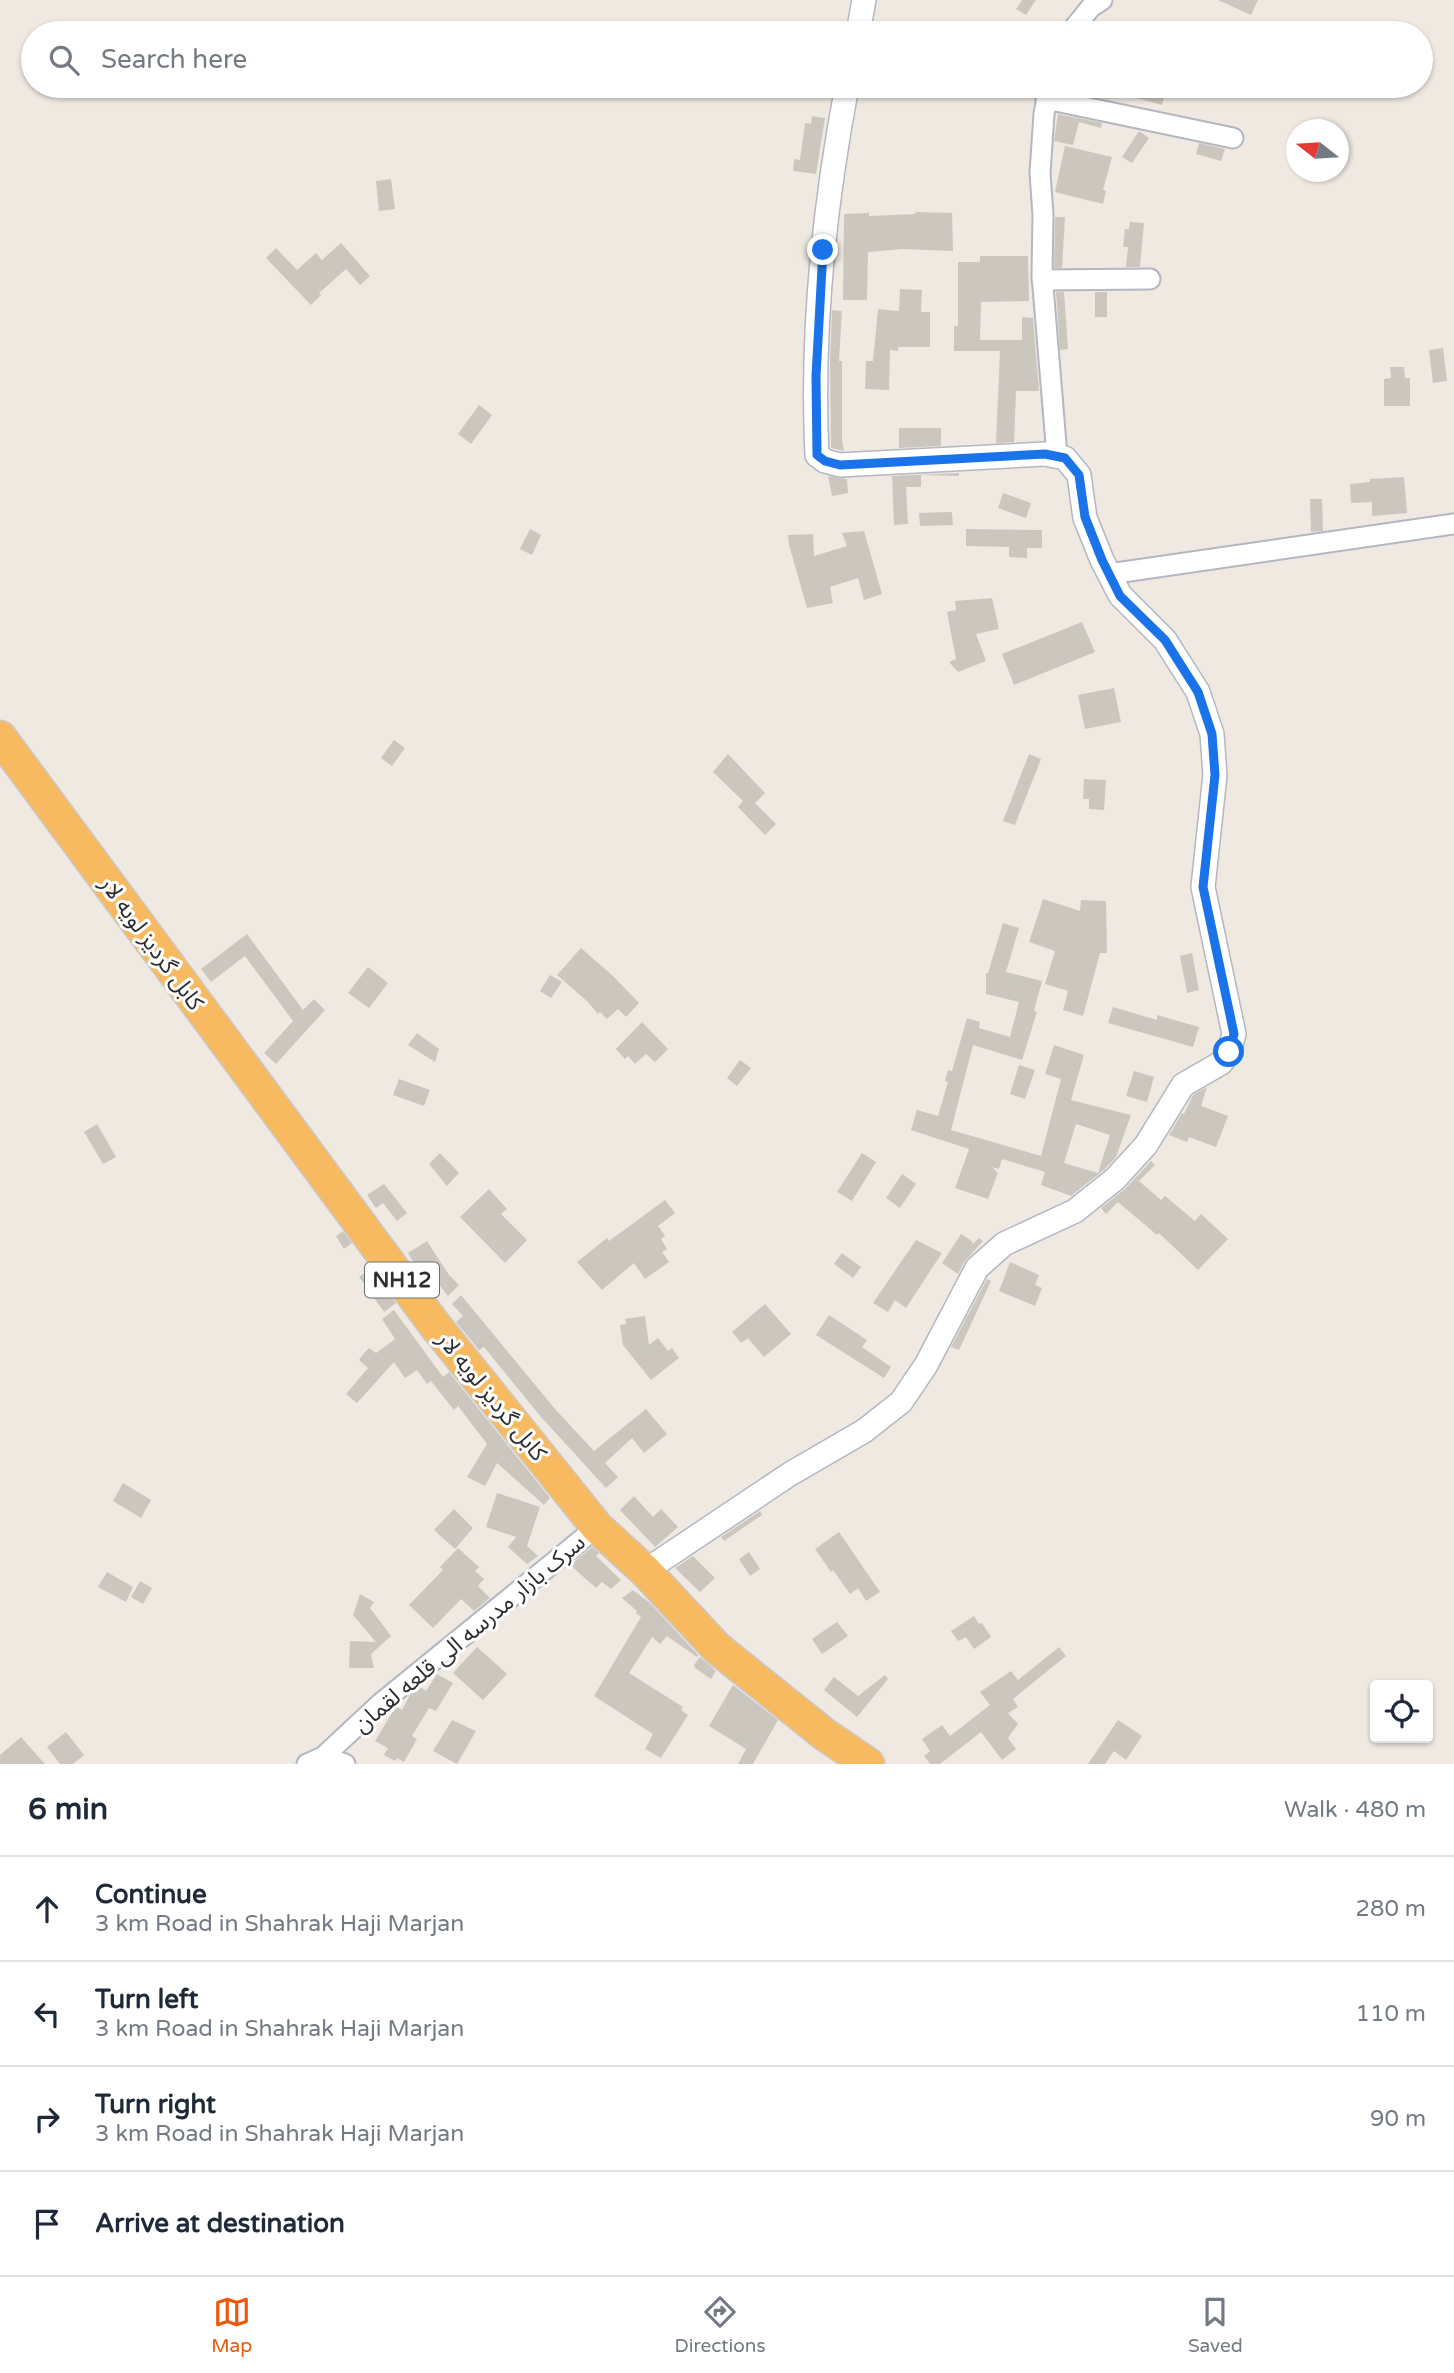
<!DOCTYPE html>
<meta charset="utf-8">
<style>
:root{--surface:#fff;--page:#f6f6f7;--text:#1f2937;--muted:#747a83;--line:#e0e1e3;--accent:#ea580c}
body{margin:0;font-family:"Varela Round","Noto Sans Arabic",sans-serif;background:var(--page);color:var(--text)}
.controls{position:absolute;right:21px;bottom:21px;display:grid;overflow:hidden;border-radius:7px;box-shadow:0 2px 5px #0004}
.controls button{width:63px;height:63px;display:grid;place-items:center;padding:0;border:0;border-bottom:2px solid var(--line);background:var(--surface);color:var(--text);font:35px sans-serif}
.compass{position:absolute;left:1286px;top:119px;width:63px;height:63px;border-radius:50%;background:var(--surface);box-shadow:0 2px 5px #0004;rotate:287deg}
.stop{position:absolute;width:21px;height:21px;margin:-16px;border:5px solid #1a73e8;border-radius:50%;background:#fff}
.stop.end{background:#1a73e8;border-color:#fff;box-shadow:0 2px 7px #0008}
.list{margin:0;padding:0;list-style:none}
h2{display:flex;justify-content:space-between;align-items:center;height:91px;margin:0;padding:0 28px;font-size:30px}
h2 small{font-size:23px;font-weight:400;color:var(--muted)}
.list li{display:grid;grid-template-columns:46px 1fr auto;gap:21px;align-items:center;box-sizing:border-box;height:105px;padding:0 28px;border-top:2px solid var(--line)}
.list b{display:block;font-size:26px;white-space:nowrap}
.list p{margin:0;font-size:23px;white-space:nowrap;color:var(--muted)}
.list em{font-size:23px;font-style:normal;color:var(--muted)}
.icon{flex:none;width:38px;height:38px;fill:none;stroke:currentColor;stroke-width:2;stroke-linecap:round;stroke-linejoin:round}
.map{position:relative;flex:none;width:1454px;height:1764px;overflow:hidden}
.search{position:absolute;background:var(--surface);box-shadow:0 2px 5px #0004;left:21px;right:21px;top:21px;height:77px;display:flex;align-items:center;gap:18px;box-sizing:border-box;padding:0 24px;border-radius:38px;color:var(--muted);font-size:26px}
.sheet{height:511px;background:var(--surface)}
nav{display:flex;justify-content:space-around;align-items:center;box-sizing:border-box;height:98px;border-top:2px solid var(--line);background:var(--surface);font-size:19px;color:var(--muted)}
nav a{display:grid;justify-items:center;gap:4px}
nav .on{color:var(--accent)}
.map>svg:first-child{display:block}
.building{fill:#cbc7bf;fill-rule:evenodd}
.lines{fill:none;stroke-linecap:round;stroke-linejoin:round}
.minor-casing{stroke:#b4b7c1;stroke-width:23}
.tertiary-casing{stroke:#b4b7c1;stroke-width:26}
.trunk-casing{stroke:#c9c9c9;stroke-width:35}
.minor{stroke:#fff;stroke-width:19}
.tertiary{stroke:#fff;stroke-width:23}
.trunk{stroke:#f8ba60;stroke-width:32}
.route{stroke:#1a73e8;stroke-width:9}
.labels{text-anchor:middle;stroke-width:6;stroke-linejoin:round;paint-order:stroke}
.shield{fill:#fff;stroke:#6d6d6d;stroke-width:2}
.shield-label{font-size:21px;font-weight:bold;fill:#2e2e2e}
.street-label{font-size:23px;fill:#2e2e2e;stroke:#fff}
</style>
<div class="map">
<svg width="1454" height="1764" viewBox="0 0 1454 1764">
<rect width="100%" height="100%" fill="#efe9e1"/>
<!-- building -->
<g class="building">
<polygon points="1022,0 1036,0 1026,15 1016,9"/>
<polygon points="1218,0 1258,0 1251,15"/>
<polygon points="1075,86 1167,86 1162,105 1111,91 1108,99 1074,92"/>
<polygon points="1058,114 1102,123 1101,128 1079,122 1073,145 1054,141"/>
<polygon points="812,116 825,118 816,174 793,171 794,159 800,160 805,123 811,124"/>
<polygon points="1139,131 1149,138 1132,163 1122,157"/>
<polygon points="1199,143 1225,149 1221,161 1196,154"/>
<polygon points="1065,146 1112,157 1103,190 1106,191 1103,204 1055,192"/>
<polygon points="391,179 395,209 379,211 376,181"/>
<polygon points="916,212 952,213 953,251 902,249 868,252 867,300 843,300 844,214 869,213 869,216 915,214"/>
<polygon points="1055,217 1065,217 1062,268 1054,268"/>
<polygon points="1130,222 1144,223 1140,267 1126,267 1128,247 1123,247 1125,229 1129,229"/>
<polygon points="341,243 370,276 360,285 346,269 319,293 321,295 311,305 266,258 276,248 297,270 316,253 322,260"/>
<polygon points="980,256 1028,256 1029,301 981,302 980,340 1022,340 1022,317 1033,318 1039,391 1016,391 1014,442 996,443 1000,351 954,351 954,326 958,326 958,262 980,262"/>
<polygon points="900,289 922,290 921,312 930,312 930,347 898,347 898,351 890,350 889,390 865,389 866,361 873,361 878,309 899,311"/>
<polygon points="1056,292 1064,292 1068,349 1060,350"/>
<rect x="1095" y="292" width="12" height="25"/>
<polygon points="832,310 842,311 839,361 842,361 842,440 844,451 831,448 830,363"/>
<polygon points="1443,348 1447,381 1433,383 1429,350"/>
<polygon points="1390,367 1404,367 1405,378 1410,378 1410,406 1384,406 1384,379 1391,378"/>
<polygon points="479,405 492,415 471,444 458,434"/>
<polygon points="899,428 941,428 941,446 899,448"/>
<polygon points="959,473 959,476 921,475 921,487 906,487 908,524 894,525 892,476"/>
<polygon points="828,476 847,479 848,493 832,496"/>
<polygon points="1404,477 1407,513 1372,516 1372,502 1351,503 1350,484 1370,482 1370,479"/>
<polygon points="1003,493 1031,503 1026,518 998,508"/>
<polygon points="1310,499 1322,499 1323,531 1311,532"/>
<polygon points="952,512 953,525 920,526 919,513"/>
<polygon points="530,529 541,535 532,555 520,549"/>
<polygon points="966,529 1042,530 1042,548 1027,548 1027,558 1009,557 1009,547 966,546"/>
<polygon points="864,531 882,594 864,600 858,578 830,587 833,603 807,608 789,545 788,535 813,534 814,556 847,546 842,533"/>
<polygon points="992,598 999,629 976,634 986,661 958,672 949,662 956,659 947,612 956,610 955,601"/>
<polygon points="1082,622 1095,652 1014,685 1002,654"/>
<polygon points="1114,688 1121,722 1085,729 1078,695"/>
<polygon points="394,740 405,748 392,766 381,758"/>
<polygon points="728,754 765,793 755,803 776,824 765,835 738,807 743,801 713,772"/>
<polygon points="1029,754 1041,759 1015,825 1003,821"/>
<polygon points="1084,779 1106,780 1104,810 1089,809 1089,799 1083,799"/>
<polygon points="1043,899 1080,911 1081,900 1106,901 1107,953 1100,953 1083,1016 1063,1010 1068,991 1045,984 1055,951 1029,942"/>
<path d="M1003 923 1019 928 1006 972 1042 981 1034 1011 1037 1012 1022 1060 973 1045 951 1130 1041 1156 1061 1079 1045 1074 1054 1045 1084 1055 1071 1100 1131 1115 1116 1157 1105 1169 1071 1196 1041 1185 1045 1172 1002 1159 999 1169 992 1167 998 1173 988 1199 955 1188 969 1149 911 1130 917 1110 938 1116 948 1082 945 1081 948 1070 952 1071 967 1018 980 1022 979 1028 1010 1037 1019 1002 986 994V973H988ZM1076 1124 1110 1135 1098 1173 1064 1163Z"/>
<polygon points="247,934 303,1010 314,999 325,1010 276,1064 264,1053 293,1021 245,956 211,982 201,969"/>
<polygon points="581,948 614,977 639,1003 626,1017 618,1009 607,1019 600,1012 598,1014 588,1002 557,975"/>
<polygon points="1192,953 1199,990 1187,993 1180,956"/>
<polygon points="368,967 388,983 369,1008 348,993"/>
<polygon points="550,975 562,982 551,998 540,991"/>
<polygon points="1113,1007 1157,1020 1157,1015 1199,1027 1193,1047 1108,1023"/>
<polygon points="642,1022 668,1049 655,1062 646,1054 635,1064 628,1056 625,1059 616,1049"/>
<polygon points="417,1033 439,1049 435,1062 408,1045"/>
<polygon points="740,1060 751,1068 737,1086 727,1078"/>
<polygon points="1019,1065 1035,1070 1025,1099 1010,1094"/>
<polygon points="1134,1071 1154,1077 1147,1102 1126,1096"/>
<polygon points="399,1079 430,1090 424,1106 393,1095"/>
<polygon points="1207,1087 1201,1106 1228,1116 1216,1147 1189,1137 1187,1142 1169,1135 1182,1113 1184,1114 1193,1095"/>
<polygon points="97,1124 116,1157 103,1164 84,1132"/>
<polygon points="440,1153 459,1173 447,1186 429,1164"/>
<polygon points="862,1153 876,1162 852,1201 837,1192"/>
<polygon points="1151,1161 1155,1165 1139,1181 1161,1200 1165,1196 1195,1221 1201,1214 1228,1239 1198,1270 1159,1233 1157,1235 1118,1202 1106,1214 1101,1208 1125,1189"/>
<polygon points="902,1174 916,1184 900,1208 886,1198"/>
<polygon points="384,1184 407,1213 397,1221 383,1203 376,1208 367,1195"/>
<polygon points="489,1189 507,1209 501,1214 527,1240 505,1263 460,1217"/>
<polygon points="665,1200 675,1213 658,1226 665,1236 661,1239 667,1249 662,1252 669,1262 645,1279 634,1263 602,1290 577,1262 607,1238 609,1241"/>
<polygon points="343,1231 352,1243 344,1249 336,1236"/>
<polygon points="961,1234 973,1242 972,1245 979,1238 983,1241 965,1261 958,1274 942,1263"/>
<polygon points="916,1240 942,1253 906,1308 895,1300 888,1312 873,1303"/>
<polygon points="427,1241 449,1275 459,1285 448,1296 425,1266 418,1270 408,1253"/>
<polygon points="842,1253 861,1267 853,1278 834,1264"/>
<polygon points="1010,1262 1039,1275 1035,1285 1042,1288 1035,1306 999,1291"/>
<polygon points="370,1269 396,1303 384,1312 359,1277"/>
<polygon points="987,1279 991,1281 959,1350 951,1347"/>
<polygon points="461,1295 555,1409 594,1451 646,1409 667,1434 644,1453 632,1438 605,1463 618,1477 606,1488 541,1417 484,1347 479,1350 456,1322 463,1316 452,1304"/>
<polygon points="765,1304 791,1334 764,1357 748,1338 741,1343 732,1332"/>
<polygon points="394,1310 443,1377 449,1372 550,1498 544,1505 497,1463 485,1486 467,1477 487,1444 458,1406 454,1410 431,1381 427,1384 417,1370 405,1378 394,1362 357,1403 346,1394 368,1368 359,1360 364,1353 369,1348 376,1353 395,1339 382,1319"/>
<polygon points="829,1315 867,1340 862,1347 891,1367 884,1378 816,1335"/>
<polygon points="645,1316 649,1345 658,1338 668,1351 672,1348 679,1358 651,1380 623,1345 620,1325 626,1324 625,1319"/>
<polygon points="123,1483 151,1500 141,1518 113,1501"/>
<polygon points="497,1493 540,1507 527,1546 538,1556 527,1564 508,1547 516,1537 486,1527"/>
<polygon points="634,1496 653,1517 661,1509 678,1527 655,1547 620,1510"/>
<polygon points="454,1509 473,1528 455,1549 434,1530"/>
<polygon points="760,1511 762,1515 724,1541 721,1537"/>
<polygon points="839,1532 880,1592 866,1601 858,1588 850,1594 833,1570 831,1572 815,1549"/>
<polygon points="592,1547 599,1553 596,1556 621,1580 611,1589 602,1582 596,1588 570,1565"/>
<polygon points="458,1548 479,1567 475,1571 484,1579 478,1586 490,1598 474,1611 461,1599 433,1628 409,1605 443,1570 440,1567"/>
<polygon points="749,1552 760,1569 750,1576 739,1559"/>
<polygon points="693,1556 715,1578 700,1592 675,1568"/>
<polygon points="107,1572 133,1587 126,1602 98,1587"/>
<polygon points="140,1581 152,1588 143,1604 131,1597"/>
<polygon points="633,1590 650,1603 698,1655 697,1657 667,1636 660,1644 652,1637 629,1673 683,1707 681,1710 688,1715 661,1758 645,1749 653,1734 594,1696 641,1617 636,1613 637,1611 622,1598"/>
<polygon points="360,1594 374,1602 370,1608 391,1636 371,1654 374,1668 349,1668 350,1641 376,1642 353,1615"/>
<polygon points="974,1616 979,1624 982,1623 991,1637 974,1649 966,1637 958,1641 951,1631"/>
<polygon points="837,1622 848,1636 822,1654 812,1639"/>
<polygon points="477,1647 507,1674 483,1700 453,1673"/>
<polygon points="1059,1647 1066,1656 1013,1699 1018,1707 1008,1713 1018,1724 1008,1738 1016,1749 1002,1760 981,1732 940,1764 930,1764 924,1756 930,1751 922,1739 942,1725 950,1736 990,1705 980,1692 1011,1671 1018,1680"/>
<polygon points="700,1657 716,1671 711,1679 695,1668 694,1665"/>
<polygon points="437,1674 453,1683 436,1711 429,1708 412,1736 417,1739 404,1762 397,1758 395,1761 384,1755 388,1748 375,1741 395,1708 396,1706 402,1710 410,1695 420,1687 426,1691"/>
<polygon points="885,1675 888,1679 857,1717 824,1690 834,1677 858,1696"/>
<polygon points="733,1685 778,1720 753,1764 738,1764 746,1749 709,1726"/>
<polygon points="452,1720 476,1731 457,1764 433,1751"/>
<polygon points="1118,1720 1142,1736 1126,1760 1114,1751 1105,1764 1088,1764"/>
<polygon points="66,1732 84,1755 73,1764 60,1764 47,1747"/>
<polygon points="21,1737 28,1745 45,1764 0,1764 0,1755"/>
</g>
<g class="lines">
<!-- minor casing -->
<g class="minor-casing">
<g id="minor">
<polyline points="1070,33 1091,7 1102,0"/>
<polyline points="1049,86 1044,114 1040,173 1043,215 1042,275 1057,456"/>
<polyline points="1046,99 1233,138"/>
<polyline points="1042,280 1150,279"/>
<polyline points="1109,574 1454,524"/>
<polyline points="323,1757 345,1764"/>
<polyline points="307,1764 323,1757 381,1703 597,1527"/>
</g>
</g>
<!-- tertiary casing -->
<g class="tertiary-casing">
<g id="tertiary">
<polyline points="858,33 864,0"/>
<path d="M645 1571 790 1474 864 1431 901 1402 926 1365 977 1268 1004 1244 1075 1211 1115 1179 1146 1145 1183 1085 1221 1063 1229 1052 1234 1034 1203 887 1215 775 1212 734 1198 692 1165 640 1120 595 1102 560 1085 518 1079 475 1065 458 1045 454 840 465 825 461 817 455C811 332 824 207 847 86"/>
</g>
</g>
<!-- trunk casing -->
<g class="trunk-casing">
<polyline id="trunk" points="0,737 434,1324 597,1527 645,1571 717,1648 824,1734 868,1764"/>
</g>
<!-- minor -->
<use href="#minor" class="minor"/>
<!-- tertiary -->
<use href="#tertiary" class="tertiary"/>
<!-- trunk -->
<use href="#trunk" class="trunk"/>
</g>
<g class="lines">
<!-- route -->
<polyline class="route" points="823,250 816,376 817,455 825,461 840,465 1045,454 1065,458 1079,475 1085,517 1102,560 1120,596 1165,640 1198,692 1212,734 1215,775 1203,887 1234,1034 1229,1052"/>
</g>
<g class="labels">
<!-- shield labels -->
<rect class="shield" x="365" y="1262.5" width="74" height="35" rx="5"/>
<g class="shield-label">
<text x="402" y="1287">NH12</text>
</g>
<!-- street labels -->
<g class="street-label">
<text transform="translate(152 943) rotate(54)" y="8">کابل گردیز لویه لار</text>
<text transform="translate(492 1396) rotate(51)" y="8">کابل گردیز لویه لار</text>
<text transform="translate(469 1633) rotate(-40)" y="8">سرک بازار مدرسه الی قلعه لقمان</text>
</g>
</g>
</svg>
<div class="controls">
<button><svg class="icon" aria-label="locate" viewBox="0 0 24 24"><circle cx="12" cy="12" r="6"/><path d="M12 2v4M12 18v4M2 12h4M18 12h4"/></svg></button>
</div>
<svg class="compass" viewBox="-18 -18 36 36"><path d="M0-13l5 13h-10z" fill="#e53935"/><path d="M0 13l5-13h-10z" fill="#747a83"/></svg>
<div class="stop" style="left:1229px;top:1052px"></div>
<div class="stop end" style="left:823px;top:250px"></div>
<div class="search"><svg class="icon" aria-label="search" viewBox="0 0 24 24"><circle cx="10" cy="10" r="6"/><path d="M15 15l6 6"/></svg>Search here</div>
</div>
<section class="sheet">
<h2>6 min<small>Walk · 480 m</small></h2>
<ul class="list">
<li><svg class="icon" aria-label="ahead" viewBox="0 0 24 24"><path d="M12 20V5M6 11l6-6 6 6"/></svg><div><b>Continue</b><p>3 km Road in Shahrak Haji Marjan</p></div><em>280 m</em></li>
<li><svg class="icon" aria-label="left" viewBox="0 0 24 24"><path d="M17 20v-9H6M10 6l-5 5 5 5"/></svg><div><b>Turn left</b><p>3 km Road in Shahrak Haji Marjan</p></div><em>110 m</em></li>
<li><svg class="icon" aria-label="right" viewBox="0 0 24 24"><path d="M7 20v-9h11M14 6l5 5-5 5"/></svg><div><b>Turn right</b><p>3 km Road in Shahrak Haji Marjan</p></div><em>90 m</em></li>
<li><svg class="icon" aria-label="arrive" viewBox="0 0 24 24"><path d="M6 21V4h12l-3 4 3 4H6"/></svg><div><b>Arrive at destination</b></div></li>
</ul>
</section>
<nav>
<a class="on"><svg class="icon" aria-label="map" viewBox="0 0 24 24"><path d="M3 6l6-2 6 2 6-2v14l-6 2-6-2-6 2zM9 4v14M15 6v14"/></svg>Map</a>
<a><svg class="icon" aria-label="directions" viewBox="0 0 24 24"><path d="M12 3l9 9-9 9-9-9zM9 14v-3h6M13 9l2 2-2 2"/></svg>Directions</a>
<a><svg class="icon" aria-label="saved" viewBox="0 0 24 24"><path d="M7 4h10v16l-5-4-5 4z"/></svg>Saved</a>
</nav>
